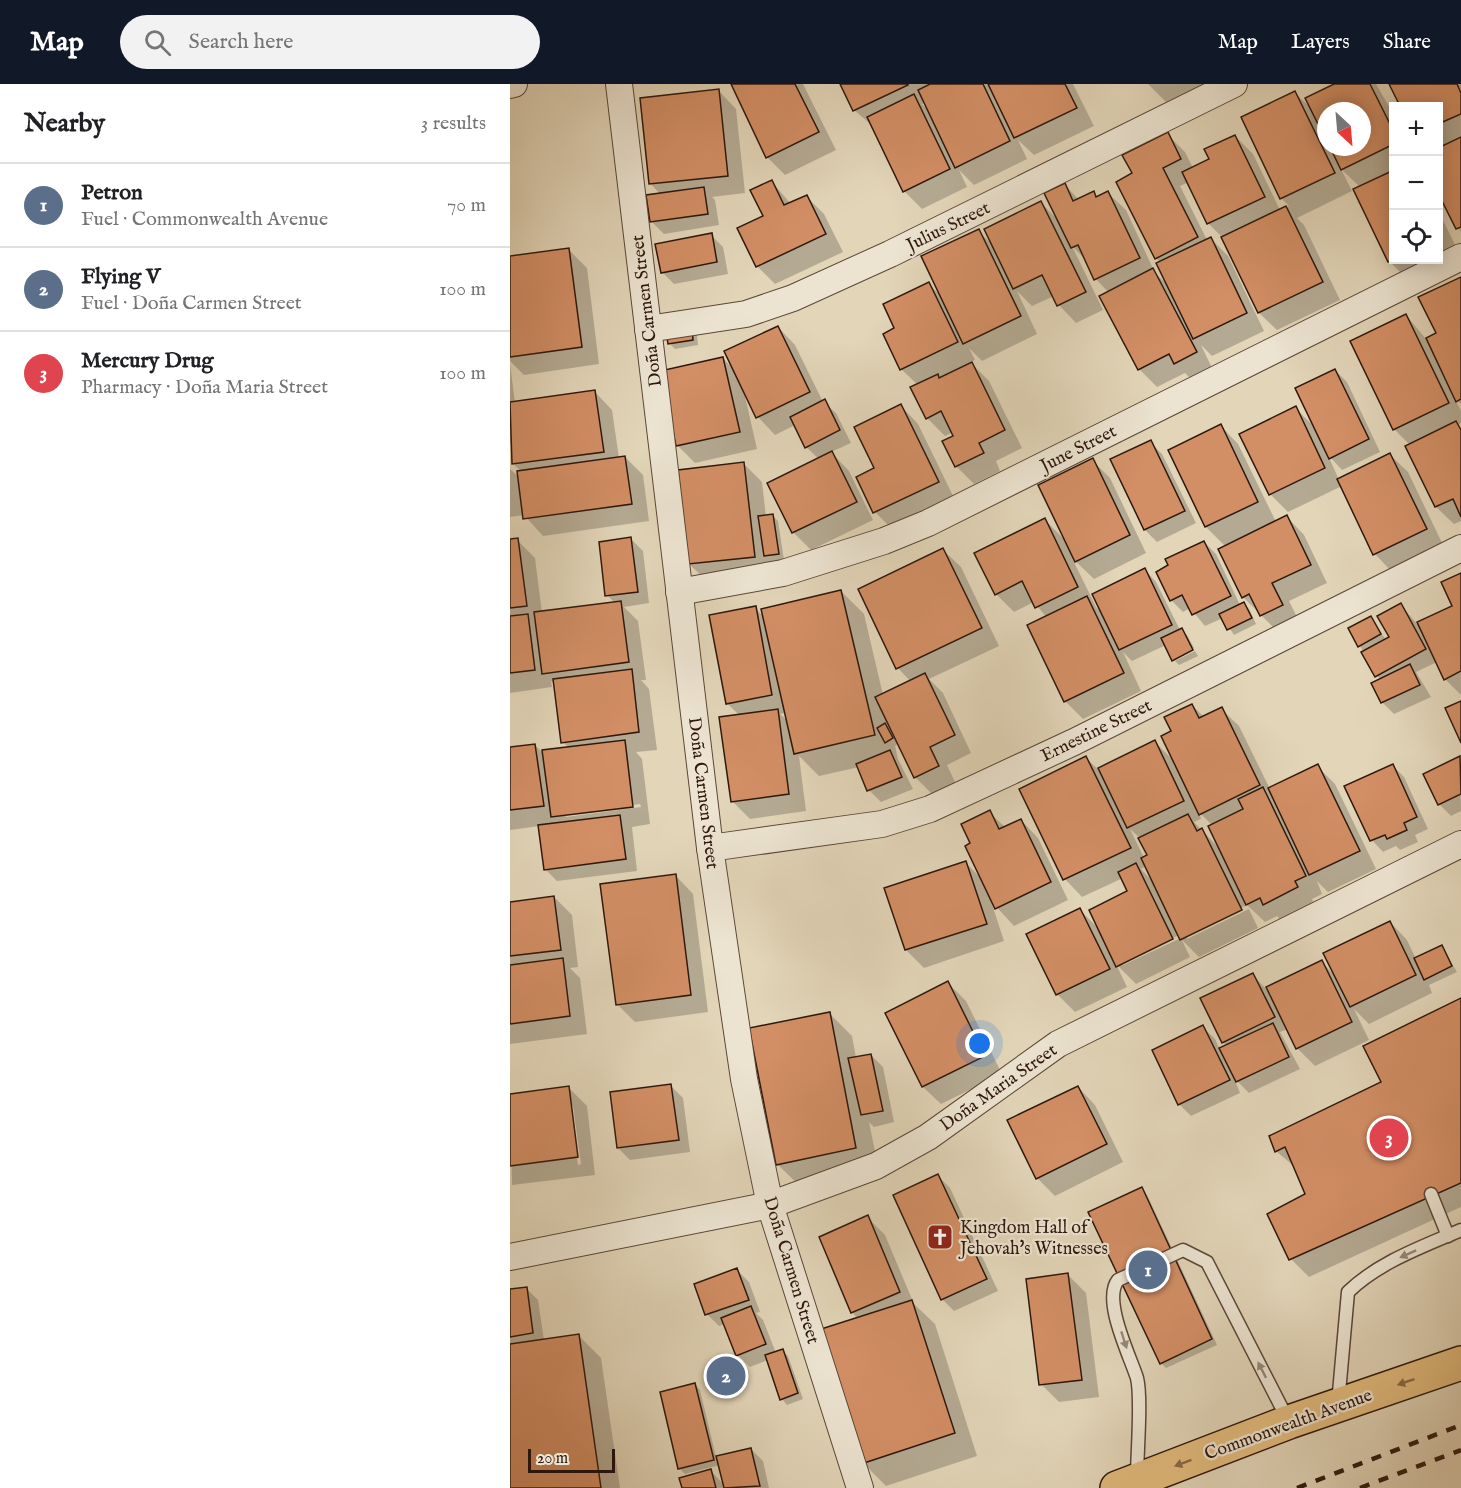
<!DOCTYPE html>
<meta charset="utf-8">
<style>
:root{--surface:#fff;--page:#f2f2f2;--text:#202124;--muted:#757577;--line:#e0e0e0;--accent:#111827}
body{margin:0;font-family:"IM FELL English",serif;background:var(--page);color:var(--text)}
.controls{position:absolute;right:18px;top:18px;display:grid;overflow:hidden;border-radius:0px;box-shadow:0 3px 15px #0003}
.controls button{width:54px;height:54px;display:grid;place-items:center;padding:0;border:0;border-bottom:2px solid var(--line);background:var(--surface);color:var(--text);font:30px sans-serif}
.compass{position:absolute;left:807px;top:18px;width:54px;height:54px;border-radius:50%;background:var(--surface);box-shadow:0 3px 15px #0003;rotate:154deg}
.scale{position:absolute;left:18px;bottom:15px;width:87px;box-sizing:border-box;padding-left:6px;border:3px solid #2e180d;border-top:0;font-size:16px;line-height:21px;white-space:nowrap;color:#2e180d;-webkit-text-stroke:4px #ece4d1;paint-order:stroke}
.you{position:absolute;left:470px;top:960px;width:21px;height:21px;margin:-15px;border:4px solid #fff;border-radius:50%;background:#1a73e8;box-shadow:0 0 0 9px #1a73e833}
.badge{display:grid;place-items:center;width:39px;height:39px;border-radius:50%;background:var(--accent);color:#fff;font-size:20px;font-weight:700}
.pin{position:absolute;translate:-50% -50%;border:3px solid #fff;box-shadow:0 2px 6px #0006}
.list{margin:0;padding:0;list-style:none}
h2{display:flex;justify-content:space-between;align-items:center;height:78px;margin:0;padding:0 24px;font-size:26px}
h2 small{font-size:20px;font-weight:400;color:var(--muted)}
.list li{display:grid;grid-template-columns:39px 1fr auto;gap:18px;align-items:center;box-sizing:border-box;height:84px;padding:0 24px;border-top:2px solid var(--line)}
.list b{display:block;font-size:22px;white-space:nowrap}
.list p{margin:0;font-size:20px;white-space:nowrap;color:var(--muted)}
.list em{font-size:20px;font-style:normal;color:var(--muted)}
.icon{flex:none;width:33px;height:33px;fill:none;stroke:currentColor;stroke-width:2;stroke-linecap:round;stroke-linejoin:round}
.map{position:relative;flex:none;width:951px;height:1404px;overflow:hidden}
header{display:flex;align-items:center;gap:36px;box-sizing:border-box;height:84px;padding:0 30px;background:var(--accent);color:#fff}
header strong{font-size:28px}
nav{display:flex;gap:33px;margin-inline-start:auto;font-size:21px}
.search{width:420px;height:54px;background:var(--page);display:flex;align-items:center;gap:15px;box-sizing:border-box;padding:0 21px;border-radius:33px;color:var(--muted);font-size:22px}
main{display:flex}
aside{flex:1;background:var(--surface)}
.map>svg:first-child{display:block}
.shadow{fill:#0003;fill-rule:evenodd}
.building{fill:#d28e64;stroke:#2e180d;stroke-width:1.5}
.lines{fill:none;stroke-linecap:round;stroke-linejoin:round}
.lane-casing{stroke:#5b4738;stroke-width:15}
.street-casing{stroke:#5b4738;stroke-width:28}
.primary-casing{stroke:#2e180d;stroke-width:36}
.lane{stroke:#ece4d1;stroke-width:12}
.street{stroke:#ece4d1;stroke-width:26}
.primary{stroke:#e1ba7c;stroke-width:33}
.rail{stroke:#2e180d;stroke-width:4.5;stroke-dasharray:10 10;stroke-linecap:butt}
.oneway{fill:#968879}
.oneway2{fill:#886944}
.labels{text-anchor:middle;stroke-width:4.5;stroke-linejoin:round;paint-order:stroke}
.street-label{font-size:18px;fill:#2e180d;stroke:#ece4d1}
.poi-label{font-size:18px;fill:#2e180d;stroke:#ece4d1;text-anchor:start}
</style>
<header>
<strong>Map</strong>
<div class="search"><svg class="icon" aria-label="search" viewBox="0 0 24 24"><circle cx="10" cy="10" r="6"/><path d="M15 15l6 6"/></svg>Search here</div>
<nav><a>Map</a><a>Layers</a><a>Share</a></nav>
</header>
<main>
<aside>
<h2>Nearby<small>3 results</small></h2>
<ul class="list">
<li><span class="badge" style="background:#5c6f8a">1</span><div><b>Petron</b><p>Fuel · Commonwealth Avenue</p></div><em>70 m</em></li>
<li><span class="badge" style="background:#5c6f8a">2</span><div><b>Flying V</b><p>Fuel · Doña Carmen Street</p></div><em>100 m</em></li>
<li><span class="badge" style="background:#e0444e">3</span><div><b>Mercury Drug</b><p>Pharmacy · Doña Maria Street</p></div><em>100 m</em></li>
</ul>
</aside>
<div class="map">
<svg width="951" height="1404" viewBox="0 0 951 1404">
<rect width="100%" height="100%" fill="#e2d5b8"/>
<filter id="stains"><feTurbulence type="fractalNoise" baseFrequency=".00333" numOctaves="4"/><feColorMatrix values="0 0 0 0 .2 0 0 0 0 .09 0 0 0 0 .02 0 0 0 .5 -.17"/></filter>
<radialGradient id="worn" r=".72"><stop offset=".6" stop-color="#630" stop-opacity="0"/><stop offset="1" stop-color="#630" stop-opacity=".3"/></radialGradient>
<!-- shadow -->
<g class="shadow">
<polygon points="222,0 293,0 326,66 275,91 257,73"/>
<path d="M331 0H563L584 42 524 71 508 56 517 75 464 101 449 86 457 103 412 125 394 107 364 43 344 26ZM415 18 419 27 412 20Z"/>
<polygon points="638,0 694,0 656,18"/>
<path d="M827 0H866L884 31V176H928V126L949 169 897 195 879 177 850 103 831 85 842 107 787 134 794 141 830 216 767 246 749 229 713 154 699 140 679 98 670 102 697 156 700 154 718 172 754 247 702 272 691 261 703 286 683 297 675 289 647 303 629 285 599 209 586 195 577 177 562 162 593 226 566 239 549 221 544 212 522 222 507 207 527 250 472 277 459 264 465 276 460 278 479 297 512 364 486 377 490 387 464 400 446 382 443 348 435 352 417 334 408 301 391 285 386 245 419 200 431 212 468 147 483 161 531 119 549 137 555 101 569 116 583 109 588 113 598 109 616 126 645 189 658 201 650 178 646 174 624 90 657 50 675 68 683 84 701 76 725 52 743 70 770 126 779 122 772 115 733 34 785 9 803 26ZM816 27H852V63H816Z"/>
<polygon points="881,0 951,0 951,148 928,106 928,22 892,22"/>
<polygon points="209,7 226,25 235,109 202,113 205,116 209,141 154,150 142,138 151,111 140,99"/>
<polygon points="262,98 281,120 297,113 314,130 333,168 265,200 247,182"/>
<polygon points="201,151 213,163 218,190 164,200 152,188"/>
<polygon points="59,166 77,184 89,280 14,291 0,277 0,174"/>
<polygon points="951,194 951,320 945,315 951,327 951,339 948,341 951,344 951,437 944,440 926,423 897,362 900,361 884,345 842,258 896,231 916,255 928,249"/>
<polygon points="268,243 285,261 313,318 326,329 341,359 321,368 339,387 363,436 301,466 283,448 309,375 296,363 285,341 265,351 248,333 234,308 247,365 185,379 167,361 213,274 224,286"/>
<polygon points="181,245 187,251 188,261 165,265 159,259"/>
<polygon points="0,280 5,319 85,308 102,326 109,374 115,373 133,391 139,437 33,452 14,431 0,433 0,385 10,394 11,387 3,380 0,356"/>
<polygon points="825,286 837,298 870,368 832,386 818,371 829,396 880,371 898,388 934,463 882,488 865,470 832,402 778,428 760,410 785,324 806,344"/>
<polygon points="391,322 408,340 445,416 383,446 365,428 348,393 366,385"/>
<polygon points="711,342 728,360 766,438 777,433 794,451 817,499 779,517 790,539 769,549 733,513 716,463 696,443 660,366"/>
<polygon points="640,358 652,370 686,439 647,458 635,446 602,376"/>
<polygon points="582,376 600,394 636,469 584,495 562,474 586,523 592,529 635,486 646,498 670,546 677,551 684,564 664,574 656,561 622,577 613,568 631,607 573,635 555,617 537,534 524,518 504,528 486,510 535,436 556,457"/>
<polygon points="234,380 252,398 256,433 263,432 268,437 274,476 260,478 262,490 197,497 179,480"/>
<path d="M121 455 133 467 139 519 114 523 128 537 136 596H131L139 605 147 666 126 668 132 675 140 740 122 743 127 787 47 797 35 785 30 742 0 746V664L25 661 34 670 59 664 53 658 46 601 41 597 42 603 0 609V457L7 456 25 474 32 529 105 519 97 511ZM130 720 131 723 56 733V730Z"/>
<polygon points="694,458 706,470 730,521 733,520 739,525 746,540 724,551 713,534 695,542 680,524 673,528 661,516"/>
<path d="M433 466 451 483 489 562 419 595 433 609 461 669 437 681 446 700 423 711 405 693 389 659 385 662 388 675 403 705 371 718 359 706 349 683 309 692 289 672 296 727 240 735 222 717 230 632 217 619 245 524 254 533 331 507 354 530 373 611 401 598 388 584ZM276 629 279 638 270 630Z"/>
<polygon points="951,491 951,611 935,595 927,578 906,588 921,613 884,630 872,618 870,596 850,562 861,534 876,556 881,554 891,521 907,540 944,523"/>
<polygon points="685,567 688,572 669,581 665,577"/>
<path d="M682 621 694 633 711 625 729 642 760 705 807 682 825 700 866 785 818 808 807 797 812 810 802 815 805 822 772 838 767 832 755 838 737 821 677 851V855L739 825 748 844 689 873 672 856 680 873 626 900 606 880 617 903 565 928 547 910 570 826 590 846 619 808 613 794 572 813 555 795 576 674 593 690 645 658 664 677 663 648ZM689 728 702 741 709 764 684 738 691 735ZM620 745 631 755 639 772 634 774ZM636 782 643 798 631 785ZM669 851 671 854 613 881V878Z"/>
<polygon points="950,674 951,727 941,732 929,720"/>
<polygon points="882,681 894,693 918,745 905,751 908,758 890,766 886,762 873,768 862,756"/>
<polygon points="479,728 496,744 511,736 528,754 558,816 504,842 481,817 494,857 414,884 396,866 456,779 471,794 462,759"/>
<polygon points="166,792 183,810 198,928 125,938 107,920"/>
<polygon points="44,813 62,831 68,883 60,884 70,894 77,950 0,960 0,819"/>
<polygon points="880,838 897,856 906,875 932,863 947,888 919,901 922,909 859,940 844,925 859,956 805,982 787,964 778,945 770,948 790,985 739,1009 724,994 730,1009 681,1032 669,1020 693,943 705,955 710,966 717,962 713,958 742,890 756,905 812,878 826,893"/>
<polygon points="438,899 456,917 492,990 431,1020 413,1003 377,929"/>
<polygon points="951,915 951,1123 799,1193 781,1175 797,1111 786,1084 766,1067 873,999"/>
<polygon points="319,929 342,952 346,974 361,971 373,983 384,1038 364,1043 359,1038 369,1087 291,1103 267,1080"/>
<polygon points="161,1002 173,1014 180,1068 120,1076 108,1064"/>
<polygon points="568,1003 585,1021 613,1078 545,1112 527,1094"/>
<path d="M59 1004 77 1022 85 1091 2 1101 0 1012ZM60 1022H63L71 1080 68 1081Z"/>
<polygon points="428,1092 440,1104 488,1207 444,1227 432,1215"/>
<polygon points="631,1105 637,1111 707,1261 656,1284 651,1279"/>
<polygon points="357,1133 375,1151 404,1220 425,1240 467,1372 376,1402 353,1379 348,1235 342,1228"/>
<polygon points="227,1186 239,1198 250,1228 246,1229 253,1236 266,1269 272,1267 278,1272 293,1315 277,1321 272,1315 258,1276 240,1283 228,1271 215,1240 209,1242 197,1230 186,1200"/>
<polygon points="558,1191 576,1209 589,1313 549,1318 531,1300"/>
<polygon points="16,1204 28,1216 34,1256 68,1251 91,1274 110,1404 0,1404 0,1207"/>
<polygon points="185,1300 190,1306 206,1373 241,1365 253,1377 259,1404 173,1404 201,1387 215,1402 210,1381 175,1390 169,1384"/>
</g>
<!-- building -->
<g class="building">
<polygon points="221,0 285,0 309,48 256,74"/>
<polygon points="330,0 398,0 398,1 343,27"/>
<polygon points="420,0 473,0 500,57 445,84 408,6"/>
<polygon points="478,0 555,0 567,24 504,54"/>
<polygon points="824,0 860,0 884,48 884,60 831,86 820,63 852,63 852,27 816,27 816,56 795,14"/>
<polygon points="879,0 947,0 951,9 951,30 928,40 928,22 890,22"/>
<polygon points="209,5 218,92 139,100 130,14"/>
<polygon points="785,7 825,89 770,115 731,33"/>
<polygon points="404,10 440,85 393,108 357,33"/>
<polygon points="658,48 671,75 653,84 688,153 645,175 606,98 622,89 612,71"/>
<polygon points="725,51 755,113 697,140 672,88 699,75 694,65"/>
<polygon points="951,53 951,143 946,145 928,109 928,64"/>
<polygon points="884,86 884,175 878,178 843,105"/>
<polygon points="262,96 274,121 297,111 316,150 246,183 227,144 253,132 240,106"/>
<polygon points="555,99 563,117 584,107 586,113 598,107 630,174 584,196 568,161 561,164 534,109"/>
<polygon points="194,103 198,130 140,138 136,111"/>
<polygon points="531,117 576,208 547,222 532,191 503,205 474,145"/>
<polygon points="776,122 813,198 748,229 711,153"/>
<polygon points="469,145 511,232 453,260 411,172"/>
<polygon points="202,149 207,178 151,189 145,160"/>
<polygon points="701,153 737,229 683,255 646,179"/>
<polygon points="59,164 72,263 0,273 0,172"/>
<polygon points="643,184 687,268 664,280 659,270 628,286 589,212"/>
<polygon points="951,193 951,315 946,318 916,254 926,249 908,213"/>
<polygon points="419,198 448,258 390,286 373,250 384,244 373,220"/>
<polygon points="896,230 939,319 883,346 840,257"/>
<polygon points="268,242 300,308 246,334 214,267"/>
<polygon points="182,243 183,256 158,260 156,247"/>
<polygon points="213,273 230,348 166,362 150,287"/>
<polygon points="462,278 495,346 469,359 474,369 445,383 432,357 443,352 431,327 416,335 400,303 428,290 429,294"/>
<polygon points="825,285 859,355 819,375 785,304"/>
<polygon points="85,306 94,368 2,380 0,318"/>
<polygon points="315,315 330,346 295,364 280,333"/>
<polygon points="391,320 429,398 363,429 346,393 364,384 344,343"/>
<polygon points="786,322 815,384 759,411 729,350"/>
<polygon points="946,337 951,346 951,433 943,415 925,423 895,362"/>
<polygon points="711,340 748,418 695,443 658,366"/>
<polygon points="641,356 675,427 634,446 600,375"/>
<polygon points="322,367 347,418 282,449 257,399"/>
<polygon points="880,369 917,445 863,471 827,395"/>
<polygon points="115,372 122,420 13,435 7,387"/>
<polygon points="583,374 620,451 565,478 528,401"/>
<polygon points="234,378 245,473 178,480 168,386"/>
<polygon points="263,430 269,470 254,472 248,432"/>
<polygon points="777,431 801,481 762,499 773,521 750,532 739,510 732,514 708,465"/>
<polygon points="535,434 568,503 525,524 512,497 485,511 464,469"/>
<polygon points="121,453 128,508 95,512 89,458"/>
<polygon points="8,454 17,522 0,524 0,455"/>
<polygon points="694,457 721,512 682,531 672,511 660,517 646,488 658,481 655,475"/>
<polygon points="433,464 472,544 386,585 348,505"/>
<polygon points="635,484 662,541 609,566 582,510"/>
<polygon points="951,489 951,587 934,596 907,538 942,522 931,498"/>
<polygon points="331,506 365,651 284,670 251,525"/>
<polygon points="577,512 614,589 554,618 517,541"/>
<polygon points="111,517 119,578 32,590 24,528"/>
<polygon points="734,518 742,534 717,546 709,530"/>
<polygon points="891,519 916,565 865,593 851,568 879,553 867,532"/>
<polygon points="246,522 262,611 216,620 199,531"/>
<polygon points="18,530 25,586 0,589 0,532"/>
<polygon points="861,532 871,550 848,563 838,544"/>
<polygon points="672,544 683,566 662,577 651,554"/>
<polygon points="900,580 910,601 871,619 861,599"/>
<polygon points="122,585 129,648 51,659 43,595"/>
<polygon points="415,589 445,651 420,663 429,682 404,694 365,613"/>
<polygon points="951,617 951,659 935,624"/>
<polygon points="682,620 689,634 712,623 750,701 689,731 651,652 661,647 654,633"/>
<polygon points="268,625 279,710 221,718 209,633"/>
<polygon points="375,639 383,654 375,659 367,644"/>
<polygon points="115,656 123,723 41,733 32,666"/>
<polygon points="645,656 674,717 617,744 588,684"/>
<polygon points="25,660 34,722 0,726 0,663"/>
<polygon points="380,666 392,693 357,707 346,680"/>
<polygon points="576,672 621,764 553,796 509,705"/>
<polygon points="950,672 951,710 928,721 913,690"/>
<polygon points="808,680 850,767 799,791 758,704"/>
<polygon points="883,680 907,733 894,739 897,746 877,755 875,751 860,757 834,702"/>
<polygon points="753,703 796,792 785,797 788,803 753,821 750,814 736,821 698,742 733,725 728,715"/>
<polygon points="480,726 489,745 511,735 541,798 485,825 455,762 460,759 451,740"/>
<polygon points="678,730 687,747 692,744 732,826 670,856 631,774 637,771 628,754"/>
<polygon points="110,731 116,775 34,786 28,741"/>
<polygon points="456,777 477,840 395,866 374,804"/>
<polygon points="626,779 663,855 606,883 579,826 617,807 608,788"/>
<polygon points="166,790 181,911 106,921 90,800"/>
<polygon points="44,812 51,866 0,872 0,818"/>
<polygon points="570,824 600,885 546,911 516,850"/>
<polygon points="880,837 906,891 840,923 813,869"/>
<polygon points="932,861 942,882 914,896 904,874"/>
<polygon points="53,874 60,932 0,940 0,881"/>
<polygon points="812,876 842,938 786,965 756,903"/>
<polygon points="743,889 765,933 712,959 690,914"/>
<polygon points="438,897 475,972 412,1003 375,929"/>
<polygon points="951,914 951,1099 779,1176 757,1130 795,1110 775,1063 765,1068 759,1052 871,998 853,962"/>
<polygon points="320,928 346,1064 266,1081 239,944"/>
<polygon points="763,939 779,973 726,998 709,964"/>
<polygon points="693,941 720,996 668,1021 642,966"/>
<polygon points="361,970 373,1027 351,1031 338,974"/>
<polygon points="161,1000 169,1056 107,1064 100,1008"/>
<polygon points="59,1002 68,1073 0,1082 0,1010"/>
<polygon points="568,1002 597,1060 526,1095 497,1036"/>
<polygon points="428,1090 477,1195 431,1216 383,1111"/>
<polygon points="632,1103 702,1255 650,1280 578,1128"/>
<polygon points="358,1131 390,1208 341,1229 309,1153"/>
<polygon points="227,1184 239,1216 195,1231 184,1200"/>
<polygon points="558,1189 572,1296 529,1301 516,1195"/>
<polygon points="17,1203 23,1249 0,1253 0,1205"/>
<polygon points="402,1216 445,1349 351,1380 308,1246"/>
<polygon points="241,1222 256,1260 226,1272 211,1234"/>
<polygon points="69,1250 91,1404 0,1404 0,1260"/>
<polygon points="273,1265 288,1309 270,1316 255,1271"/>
<polygon points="185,1299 204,1376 168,1385 150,1308"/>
<polygon points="241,1364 250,1402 214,1404 206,1372"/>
<polygon points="201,1385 206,1404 172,1404 169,1394"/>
</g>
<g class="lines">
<!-- lane casing -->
<g class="lane-casing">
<g id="lane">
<polyline points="921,1110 938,1152"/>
<path d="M828 1320 838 1208C869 1178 912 1163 951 1146"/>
<path d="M627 1393C627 1370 632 1314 627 1294 620 1272 592 1216 608 1196L673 1166 697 1178 779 1338"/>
</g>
</g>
<!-- street casing -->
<g class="street-casing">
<g id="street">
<polyline points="109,0 200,764 234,995 260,1121 350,1404"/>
<polyline points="0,1 4,0"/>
<polyline points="138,245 236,230 283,214 380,170 724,0"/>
<polyline points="169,508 273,489 374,457 418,439 951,173"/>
<polyline points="200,764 372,740 420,725 564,658 951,464"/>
<polyline points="0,1173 260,1121 366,1082 418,1053 548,960 951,760"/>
</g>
</g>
<!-- primary casing -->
<g class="primary-casing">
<polyline id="primary" points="607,1404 779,1338 951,1279"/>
</g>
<!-- lane -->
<use href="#lane" class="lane"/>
<!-- street -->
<use href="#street" class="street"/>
<!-- primary -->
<use href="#primary" class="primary"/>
<!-- rail -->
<g class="rail">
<polyline points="787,1404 951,1341"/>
<polyline points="850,1404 951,1366"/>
</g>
</g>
<!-- one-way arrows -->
<defs><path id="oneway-solid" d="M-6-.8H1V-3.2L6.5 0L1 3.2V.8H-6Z" transform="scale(1.5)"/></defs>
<g class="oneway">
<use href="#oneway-solid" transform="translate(898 1170) rotate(156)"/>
<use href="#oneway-solid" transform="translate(614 1256) rotate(72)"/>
<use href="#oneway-solid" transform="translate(752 1286) rotate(-117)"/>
</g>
<g class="oneway2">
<use href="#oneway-solid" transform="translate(896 1298) rotate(161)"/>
<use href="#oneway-solid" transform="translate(673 1379) rotate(159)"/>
</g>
<!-- icons -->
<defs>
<g id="church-square" transform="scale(1.35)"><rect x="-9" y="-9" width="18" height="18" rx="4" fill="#8f2418" stroke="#ece4d1"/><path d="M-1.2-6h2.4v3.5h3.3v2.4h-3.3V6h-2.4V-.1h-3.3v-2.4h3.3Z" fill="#fff"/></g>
</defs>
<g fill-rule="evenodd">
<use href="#church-square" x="430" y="1153"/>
</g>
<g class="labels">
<!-- street labels -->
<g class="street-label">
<text transform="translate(438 142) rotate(-26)" y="6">Julius Street</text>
<text transform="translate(136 227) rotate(-97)" y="6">Doña Carmen Street</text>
<text transform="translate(568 364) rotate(-27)" y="6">June Street</text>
<text transform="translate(586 646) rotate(-26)" y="6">Ernestine Street</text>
<text transform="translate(194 709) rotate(83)" y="6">Doña Carmen Street</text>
<text transform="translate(488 1003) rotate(-35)" y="6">Doña Maria Street</text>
<text transform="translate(282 1186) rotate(73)" y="6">Doña Carmen Street</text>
<text transform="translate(778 1340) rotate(-20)" y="6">Commonwealth Avenue</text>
</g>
<!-- poi labels -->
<g class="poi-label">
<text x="450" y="1149">Kingdom Hall of<tspan x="450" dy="21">Jehovah's Witnesses</tspan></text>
</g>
</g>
<rect width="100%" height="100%" filter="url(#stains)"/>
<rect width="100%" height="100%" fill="url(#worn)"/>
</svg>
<div class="controls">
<button>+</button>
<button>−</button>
<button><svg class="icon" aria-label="locate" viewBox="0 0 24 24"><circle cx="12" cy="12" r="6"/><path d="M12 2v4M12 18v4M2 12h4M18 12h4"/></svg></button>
</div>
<svg class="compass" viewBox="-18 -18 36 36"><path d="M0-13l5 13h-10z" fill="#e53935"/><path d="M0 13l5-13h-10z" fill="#757577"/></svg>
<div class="scale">20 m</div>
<div class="you"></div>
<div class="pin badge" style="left:638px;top:1186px;background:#5c6f8a">1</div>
<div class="pin badge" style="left:216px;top:1292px;background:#5c6f8a">2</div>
<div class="pin badge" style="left:879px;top:1054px;background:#e0444e">3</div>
</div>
</main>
